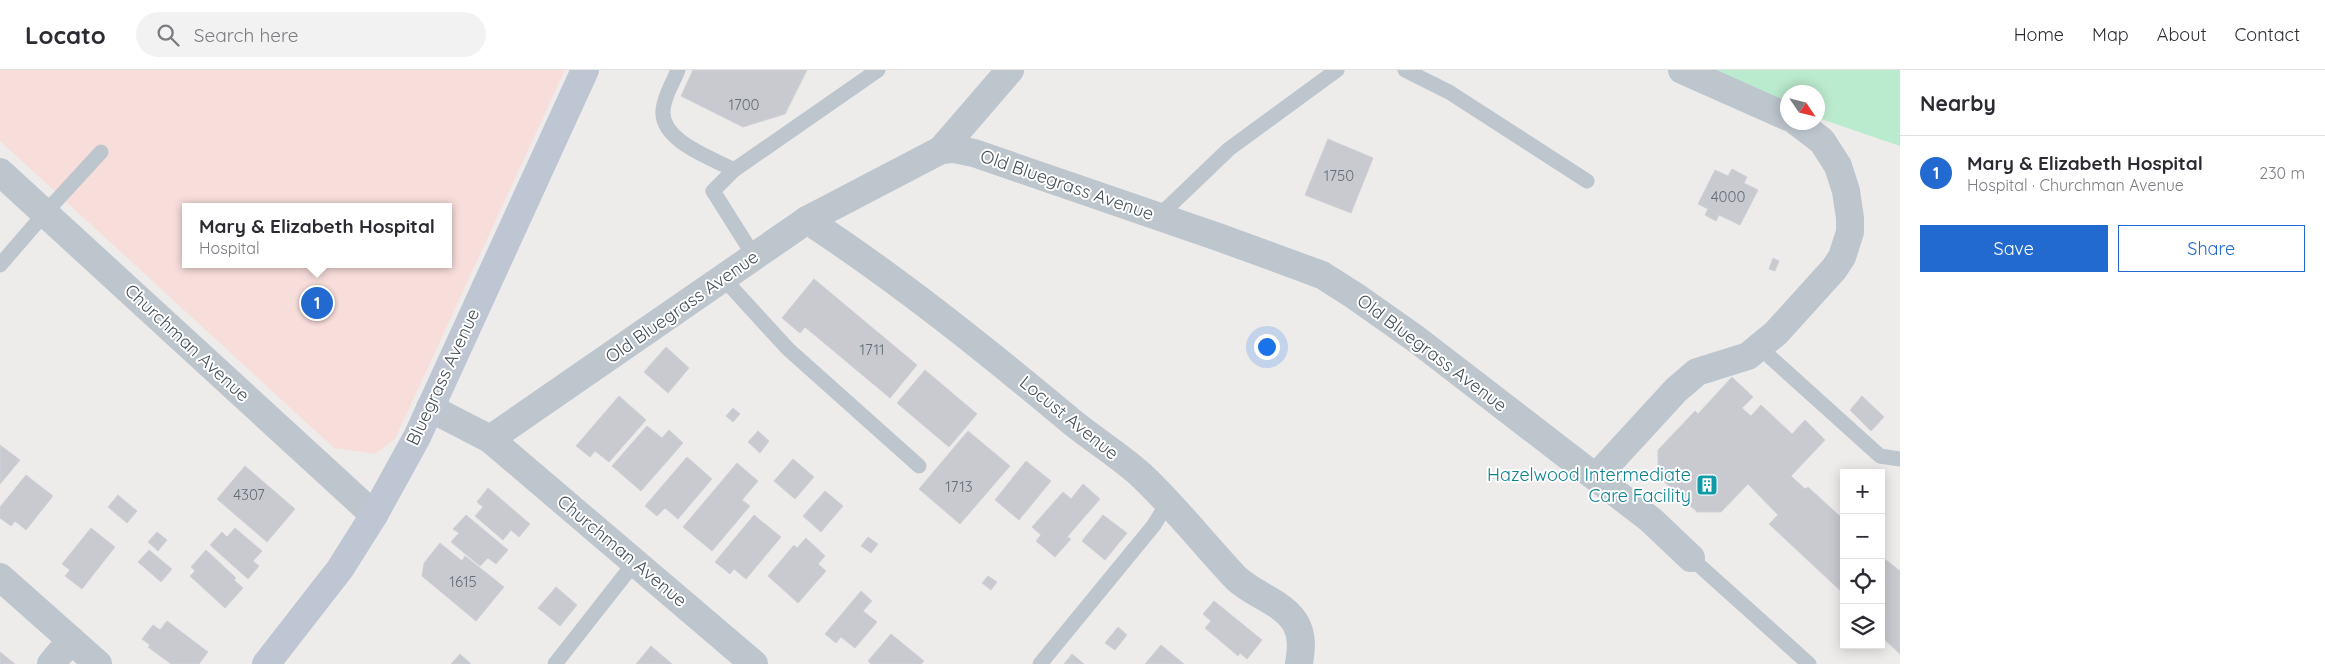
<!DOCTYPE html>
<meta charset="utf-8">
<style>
:root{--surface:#fff;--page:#f2f2f3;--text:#2b2b33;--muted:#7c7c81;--line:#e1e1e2;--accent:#236ad0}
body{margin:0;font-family:Quicksand,sans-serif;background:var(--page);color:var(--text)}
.controls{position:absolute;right:15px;bottom:15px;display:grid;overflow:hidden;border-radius:0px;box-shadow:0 2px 12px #0003}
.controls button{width:45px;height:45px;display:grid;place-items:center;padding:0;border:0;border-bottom:1px solid var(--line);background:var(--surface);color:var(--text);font:25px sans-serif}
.compass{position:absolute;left:1780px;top:15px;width:45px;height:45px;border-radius:50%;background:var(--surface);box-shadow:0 2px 12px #0003;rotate:125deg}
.you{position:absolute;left:1266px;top:276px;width:18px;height:18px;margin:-12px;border:4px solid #fff;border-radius:50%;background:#1a73e8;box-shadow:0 0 0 8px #1a73e833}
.badge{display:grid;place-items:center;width:32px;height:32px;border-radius:50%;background:var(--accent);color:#fff;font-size:16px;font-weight:700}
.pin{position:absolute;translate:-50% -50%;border:2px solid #fff;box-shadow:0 1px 5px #0006}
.popup{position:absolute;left:182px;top:133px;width:270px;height:65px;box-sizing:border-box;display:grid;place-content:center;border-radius:0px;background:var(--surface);filter:drop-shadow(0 1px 4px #0005);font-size:16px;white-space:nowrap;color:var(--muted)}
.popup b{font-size:19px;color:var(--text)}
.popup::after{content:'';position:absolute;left:50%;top:100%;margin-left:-10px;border:10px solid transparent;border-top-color:var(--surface)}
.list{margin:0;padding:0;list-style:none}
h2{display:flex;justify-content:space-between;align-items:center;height:65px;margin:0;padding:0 20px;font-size:21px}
h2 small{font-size:16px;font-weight:400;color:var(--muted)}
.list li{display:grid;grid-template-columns:32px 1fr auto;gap:15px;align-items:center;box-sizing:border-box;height:75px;padding:0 20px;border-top:1px solid var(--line)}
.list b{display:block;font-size:19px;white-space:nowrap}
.list p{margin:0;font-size:16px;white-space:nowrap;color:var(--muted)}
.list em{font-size:16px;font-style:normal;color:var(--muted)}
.actions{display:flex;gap:10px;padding:15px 20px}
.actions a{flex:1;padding:11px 0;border:1px solid var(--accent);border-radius:0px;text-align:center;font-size:18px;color:var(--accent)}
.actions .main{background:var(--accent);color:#fff}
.icon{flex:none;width:28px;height:28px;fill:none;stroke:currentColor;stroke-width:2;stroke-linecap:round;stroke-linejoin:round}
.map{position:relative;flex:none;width:1900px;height:594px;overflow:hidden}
header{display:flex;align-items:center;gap:30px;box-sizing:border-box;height:70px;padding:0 25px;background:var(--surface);border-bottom:1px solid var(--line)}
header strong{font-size:24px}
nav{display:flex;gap:28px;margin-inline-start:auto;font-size:18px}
.search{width:350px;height:45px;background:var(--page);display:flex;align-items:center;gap:12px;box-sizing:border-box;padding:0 18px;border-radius:28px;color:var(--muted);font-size:19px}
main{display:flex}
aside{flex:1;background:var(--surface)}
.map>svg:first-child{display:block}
.medical{fill:#f8dedb;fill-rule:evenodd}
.green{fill:#bbebcf}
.building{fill:#c8cad0;stroke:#cfd1d7}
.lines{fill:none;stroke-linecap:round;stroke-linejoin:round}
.lane{stroke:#bdc5cd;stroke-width:15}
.street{stroke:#bdc5cd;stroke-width:28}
.secondary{stroke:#bdc6d2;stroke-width:28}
.labels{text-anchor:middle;stroke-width:4;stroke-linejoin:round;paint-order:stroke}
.number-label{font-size:15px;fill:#666d75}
.street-label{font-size:18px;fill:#454e57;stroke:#fff}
.culture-label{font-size:18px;fill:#0d838f;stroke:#fff;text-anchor:end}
</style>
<header>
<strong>Locato</strong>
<div class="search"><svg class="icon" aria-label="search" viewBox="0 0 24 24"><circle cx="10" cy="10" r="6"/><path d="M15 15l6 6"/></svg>Search here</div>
<nav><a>Home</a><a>Map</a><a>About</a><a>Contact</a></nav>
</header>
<main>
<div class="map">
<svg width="1900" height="594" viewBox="0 0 1900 594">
<rect width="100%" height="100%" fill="#eeebeb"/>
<!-- medical -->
<path class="medical" d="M0 0H565L395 369 375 384 334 378 0 71ZM186 137H448V194H186Z"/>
<!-- green -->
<polygon class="green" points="1708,0 1900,0 1900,76 1818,48 1818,22 1788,22 1787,36"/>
<!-- building -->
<g class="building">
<polygon points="693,0 807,0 785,44 743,57 681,26"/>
<polygon points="1328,69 1373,88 1351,143 1305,125"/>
<polygon points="1732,99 1747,107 1744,113 1758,120 1740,155 1719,145 1716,151 1705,145 1708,139 1698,134 1715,100 1728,106"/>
<polygon points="1773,188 1779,191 1775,201 1769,199"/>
<polygon points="814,209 917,295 890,328 805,257 800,263 782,248"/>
<polygon points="666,277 689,298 668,323 644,302"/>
<polygon points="925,300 977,344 949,377 897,333"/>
<polygon points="1732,307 1753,327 1742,338 1751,346 1761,335 1792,364 1805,350 1825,370 1791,406 1805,419 1808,417 1844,450 1844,524 1769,454 1778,445 1748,414 1721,442 1697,442 1658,406 1658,380 1695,341 1698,344"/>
<polygon points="619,326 646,350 609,392 595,381 590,387 576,376"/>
<polygon points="1862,326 1884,347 1871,361 1850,340"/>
<polygon points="733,338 740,344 733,352 726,346"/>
<polygon points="647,356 662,368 669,360 683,373 641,421 612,396"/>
<polygon points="758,361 769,371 760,383 748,372"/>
<polygon points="968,361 1010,396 960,454 919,419"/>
<polygon points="0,375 20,390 0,414"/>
<polygon points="687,387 712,409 678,449 665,438 657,446 645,436"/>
<polygon points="793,389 814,407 795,429 774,411"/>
<polygon points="1026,391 1051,411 1019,450 995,430"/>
<polygon points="737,393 758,411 742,430 750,436 712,481 683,457"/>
<polygon points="245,396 295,439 267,472 217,429"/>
<polygon points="26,405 53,426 26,460 15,451 11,456 0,448 0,437"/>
<polygon points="1083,414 1100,429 1067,467 1071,469 1055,487 1036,471 1041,465 1032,457 1063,422 1071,429"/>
<polygon points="488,418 530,454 519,467 511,460 503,470 475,446 483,437 477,432"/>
<polygon points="825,421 843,436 821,462 803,446"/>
<polygon points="118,425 137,441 127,453 108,437"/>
<polygon points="466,445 508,480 496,494 488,488 480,496 451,472 459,463 453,459"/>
<polygon points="754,445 781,467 746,509 734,499 730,504 715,492"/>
<polygon points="1103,445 1127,463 1105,490 1082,471"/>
<polygon points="91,458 115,477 82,519 65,506 70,500 62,494"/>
<polygon points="235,458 262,481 253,491 259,496 248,509 210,475 222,462 227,467"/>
<polygon points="157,462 167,470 158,481 148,472"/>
<polygon points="868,467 878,474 871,483 861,476"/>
<polygon points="806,468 825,486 818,494 826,501 798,533 768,506 794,475 797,478"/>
<polygon points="440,473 462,491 465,486 504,517 476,551 422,506 424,493"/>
<polygon points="149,480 172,499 161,512 138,492"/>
<polygon points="206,480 236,508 234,510 243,518 225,538 190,506 195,501 191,497"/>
<polygon points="1881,486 1900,501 1900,584 1881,566"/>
<polygon points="988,506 997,512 991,520 982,513"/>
<polygon points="556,517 577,535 560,556 538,538"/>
<polygon points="861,521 872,531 863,541 877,552 855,578 841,567 836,573 825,564"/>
<polygon points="1214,531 1262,570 1247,589 1240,583 1238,586 1205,558 1211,551 1203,544"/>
<polygon points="167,551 208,582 199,594 171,594 148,577 150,575 142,569 153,555 160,560"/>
<polygon points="1118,557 1127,565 1115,580 1105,573"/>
<polygon points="891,564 924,591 921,594 871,594 868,591"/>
<polygon points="1161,575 1184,594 1145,594"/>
<polygon points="651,576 672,594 636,594"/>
<polygon points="0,582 15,594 0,594"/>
<polygon points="460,584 471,594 451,594"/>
<polygon points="1072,584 1084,594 1064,594"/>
</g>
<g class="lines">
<!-- lane -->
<g class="lane">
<path d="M678 0C673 13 664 26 663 40 660 71 712 88 734 100"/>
<polyline points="1405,0 1449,22 1587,111"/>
<polyline points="1159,146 1229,79 1337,0"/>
<polyline points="754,186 713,121 734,100 878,0"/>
<polyline points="0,195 45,143 101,82"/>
<polyline points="723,208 788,279 919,396"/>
<polyline points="1759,277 1880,386 1900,389"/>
<polyline points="1691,488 1809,594"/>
<polyline points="555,594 635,492"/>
<polyline points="1040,594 1154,455 1168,432"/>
</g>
<!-- street -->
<g class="street">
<polyline points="1682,0 1788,47"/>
<polyline points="941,80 1010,0"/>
<polyline points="0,102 374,445"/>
<path d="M807 150C900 211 987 281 1072 352 1094 370 1120 386 1141 405 1175 437 1204 474 1236 508 1253 525 1284 532 1296 554 1303 567 1301 580 1299 594"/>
<polyline points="430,338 490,369 754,594"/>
<polyline points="490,369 807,150 941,80 954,79 974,83 1221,168 1322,205 1355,226 1416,269 1651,450 1691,488"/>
<polyline points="1596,407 1676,320 1697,302 1748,286 1776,263 1834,199 1842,187 1850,162 1850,148 1846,121 1838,96 1822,71 1797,52"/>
<polyline points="0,507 98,594"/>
<polyline points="51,594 71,570"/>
</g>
<!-- secondary -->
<polyline class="secondary" points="266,594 340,499 374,445 417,367 585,0"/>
</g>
<!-- icons -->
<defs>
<g id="building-square" transform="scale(1.125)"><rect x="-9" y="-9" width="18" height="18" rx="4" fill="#0f9aa8" stroke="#fff"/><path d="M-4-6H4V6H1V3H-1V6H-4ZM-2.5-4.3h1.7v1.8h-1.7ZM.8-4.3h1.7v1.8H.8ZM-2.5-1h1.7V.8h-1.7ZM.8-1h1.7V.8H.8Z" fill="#fff"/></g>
</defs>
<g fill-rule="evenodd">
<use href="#building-square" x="1707" y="415"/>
</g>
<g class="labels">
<!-- number labels -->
<g class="number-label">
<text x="744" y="40">1700</text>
<text x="1339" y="111">1750</text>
<text x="1728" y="132">4000</text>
<text x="872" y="285">1711</text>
<text x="959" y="422">1713</text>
<text x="249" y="430">4307</text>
<text x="463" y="517">1615</text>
</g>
<!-- street labels -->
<g class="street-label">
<text transform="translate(1067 115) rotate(19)" y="6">Old Bluegrass Avenue</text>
<text transform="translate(682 237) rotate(-35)" y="6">Old Bluegrass Avenue</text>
<text transform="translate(187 273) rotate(43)" y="6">Churchman Avenue</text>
<text transform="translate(1432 283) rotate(37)" y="6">Old Bluegrass Avenue</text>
<text transform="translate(443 307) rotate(-65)" y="6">Bluegrass Avenue</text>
<text transform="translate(1069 348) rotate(39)" y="6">Locust Avenue</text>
<text transform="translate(622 481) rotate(40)" y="6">Churchman Avenue</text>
</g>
<!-- culture labels -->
<g class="culture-label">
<text x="1691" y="411">Hazelwood Intermediate<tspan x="1691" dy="21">Care Facility</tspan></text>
</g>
</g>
</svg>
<div class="controls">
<button>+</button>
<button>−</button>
<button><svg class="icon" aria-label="locate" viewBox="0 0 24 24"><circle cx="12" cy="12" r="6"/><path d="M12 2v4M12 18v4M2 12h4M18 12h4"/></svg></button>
<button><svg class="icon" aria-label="layers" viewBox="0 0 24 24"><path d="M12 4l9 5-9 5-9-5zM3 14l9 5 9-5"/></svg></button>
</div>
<svg class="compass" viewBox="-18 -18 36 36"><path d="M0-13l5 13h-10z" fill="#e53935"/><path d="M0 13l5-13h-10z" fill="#7c7c81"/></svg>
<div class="you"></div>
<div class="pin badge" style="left:317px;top:233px">1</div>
<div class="popup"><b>Mary &amp; Elizabeth Hospital</b>Hospital</div>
</div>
<aside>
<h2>Nearby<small></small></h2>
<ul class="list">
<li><span class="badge">1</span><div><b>Mary &amp; Elizabeth Hospital</b><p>Hospital · Churchman Avenue</p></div><em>230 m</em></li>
</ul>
<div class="actions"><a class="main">Save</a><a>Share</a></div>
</aside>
</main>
